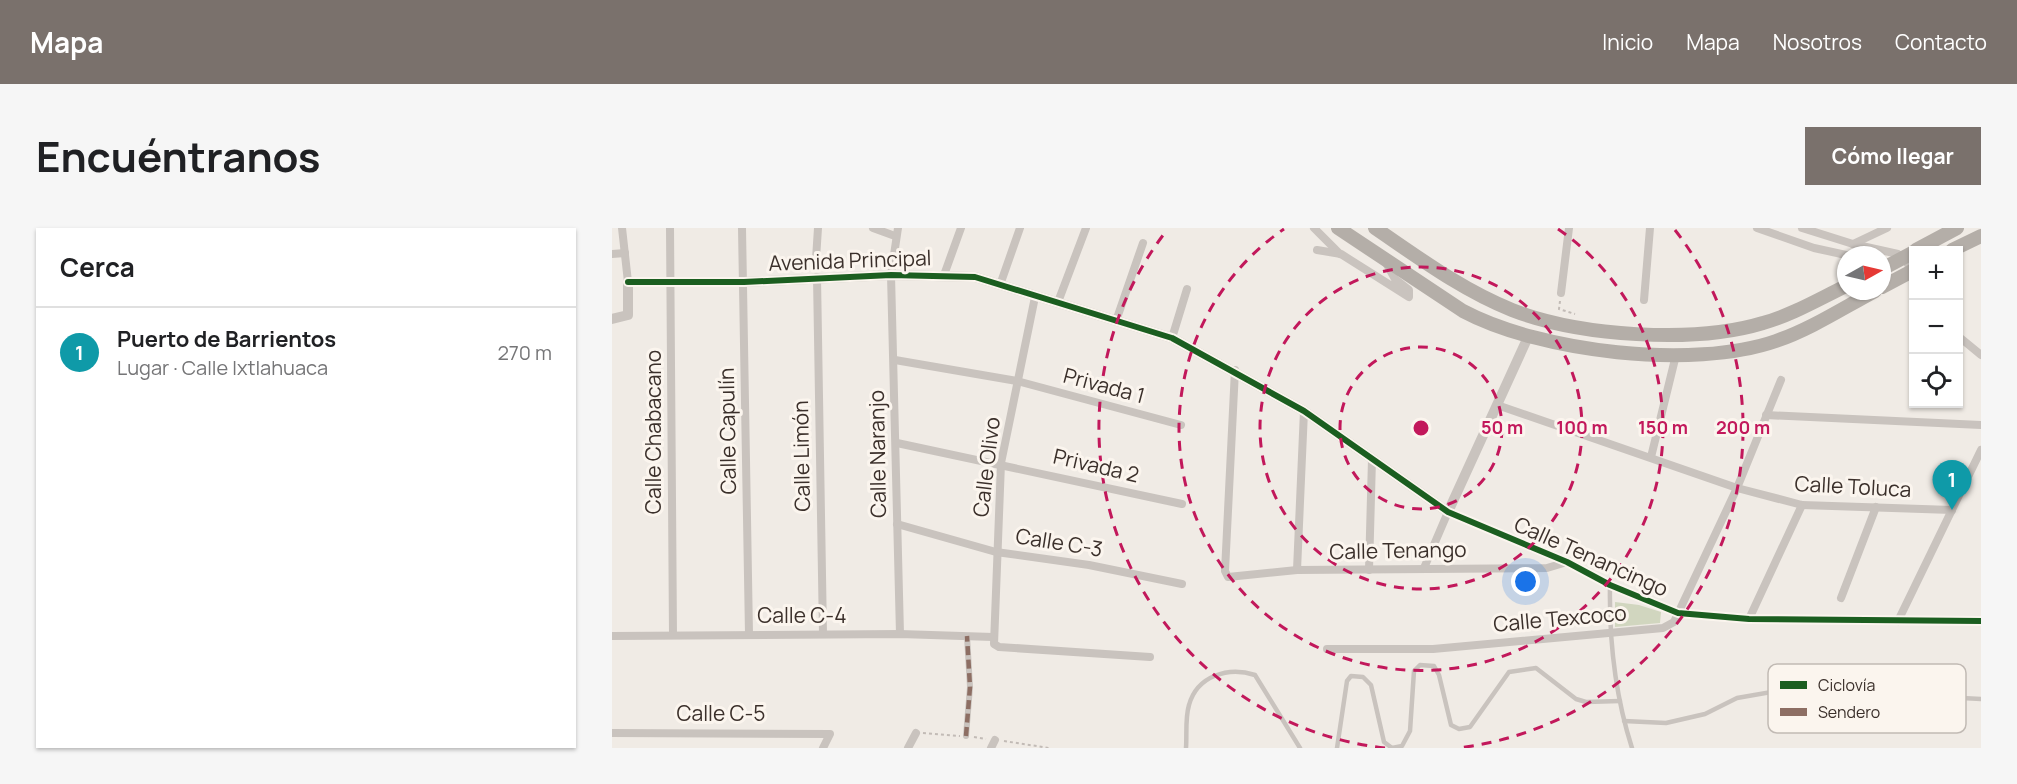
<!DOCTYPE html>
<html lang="es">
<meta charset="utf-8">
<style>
:root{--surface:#fff;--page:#f6f6f6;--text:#202124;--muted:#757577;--line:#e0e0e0;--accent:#7a716c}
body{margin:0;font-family:Manrope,sans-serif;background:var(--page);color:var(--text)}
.controls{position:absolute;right:18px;top:18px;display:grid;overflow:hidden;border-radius:0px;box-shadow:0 2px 4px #0004}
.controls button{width:54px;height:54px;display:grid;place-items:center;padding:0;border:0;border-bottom:2px solid var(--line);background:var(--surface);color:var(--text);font:30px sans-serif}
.compass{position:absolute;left:1225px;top:18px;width:54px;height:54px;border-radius:50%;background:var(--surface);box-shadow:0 2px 4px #0004;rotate:82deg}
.you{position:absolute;left:914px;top:354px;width:21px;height:21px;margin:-15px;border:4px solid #fff;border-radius:50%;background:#1a73e8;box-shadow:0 0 0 9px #1a73e833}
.badge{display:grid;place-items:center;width:39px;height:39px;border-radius:50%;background:var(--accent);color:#fff;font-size:20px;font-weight:700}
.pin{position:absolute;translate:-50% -50px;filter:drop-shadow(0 2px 3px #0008)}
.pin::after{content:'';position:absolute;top:32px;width:21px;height:18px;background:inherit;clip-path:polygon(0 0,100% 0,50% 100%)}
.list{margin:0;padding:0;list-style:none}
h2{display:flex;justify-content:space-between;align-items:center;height:78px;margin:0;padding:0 24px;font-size:26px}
h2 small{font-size:20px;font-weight:400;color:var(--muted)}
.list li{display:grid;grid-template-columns:39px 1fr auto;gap:18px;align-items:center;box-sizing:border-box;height:90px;padding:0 24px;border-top:2px solid var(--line)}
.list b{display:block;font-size:22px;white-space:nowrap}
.list p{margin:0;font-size:20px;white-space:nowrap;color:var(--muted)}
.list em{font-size:20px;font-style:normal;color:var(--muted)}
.icon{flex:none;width:33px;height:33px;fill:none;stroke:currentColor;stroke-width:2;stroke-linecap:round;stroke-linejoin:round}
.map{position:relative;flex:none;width:1369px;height:520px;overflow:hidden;border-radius:0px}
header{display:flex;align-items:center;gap:36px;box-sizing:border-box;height:84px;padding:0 30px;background:var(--accent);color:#fff}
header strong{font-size:28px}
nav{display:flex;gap:33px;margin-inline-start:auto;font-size:21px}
.intro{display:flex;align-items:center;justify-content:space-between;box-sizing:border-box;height:144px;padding:0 36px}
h1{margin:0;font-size:42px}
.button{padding:15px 27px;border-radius:0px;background:var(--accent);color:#fff;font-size:21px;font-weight:700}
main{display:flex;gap:36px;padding:0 36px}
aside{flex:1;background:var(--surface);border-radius:0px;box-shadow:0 2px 4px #0004}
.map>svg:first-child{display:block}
.green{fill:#d1d6bf}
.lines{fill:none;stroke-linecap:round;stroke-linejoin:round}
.path{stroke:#c2bbb6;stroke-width:2;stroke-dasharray:3 3;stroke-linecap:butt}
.service{stroke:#c9c3be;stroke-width:4.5}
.pedestrian{stroke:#c9c3be;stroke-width:6}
.minor{stroke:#c9c3be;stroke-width:8}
.tertiary{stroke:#c9c3be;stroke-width:10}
.trunk{stroke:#b4aea8;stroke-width:14}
.quiet{stroke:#8d6e63;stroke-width:4.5;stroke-dasharray:9 4.5;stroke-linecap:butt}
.cycleway-casing{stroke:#fbf5ee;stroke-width:10}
.cycleway{stroke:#1b5e20;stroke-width:6}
.ring{fill:none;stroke:#c2185b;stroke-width:3;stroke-dasharray:10 8}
.labels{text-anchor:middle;stroke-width:6;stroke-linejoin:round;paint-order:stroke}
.street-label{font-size:21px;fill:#3b302b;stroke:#fbf5ee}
.key{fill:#fbf5ee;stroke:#c1bab4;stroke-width:1.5}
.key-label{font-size:16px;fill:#3b302b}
.centre{fill:#c2185b;stroke:#fbf5ee;stroke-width:3}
.ring-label{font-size:18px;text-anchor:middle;font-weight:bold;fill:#c2185b;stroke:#fbf5ee;stroke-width:6;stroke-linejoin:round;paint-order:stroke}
</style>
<header>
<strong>Mapa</strong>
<nav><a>Inicio</a><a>Mapa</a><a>Nosotros</a><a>Contacto</a></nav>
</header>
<div class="intro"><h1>Encuéntranos</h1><a class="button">Cómo llegar</a></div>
<main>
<aside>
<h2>Cerca<small></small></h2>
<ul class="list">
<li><span class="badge" style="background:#0f9aa8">1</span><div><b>Puerto de Barrientos</b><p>Lugar · Calle Ixtlahuaca</p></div><em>270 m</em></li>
</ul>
</aside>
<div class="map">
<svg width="1369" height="520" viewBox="0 0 1369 520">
<rect width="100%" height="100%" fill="#f0ebe5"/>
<!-- green -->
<polygon class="green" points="1003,374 1027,377 1049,384 1048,395 1003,399"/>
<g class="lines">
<!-- path -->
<g class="path">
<polyline points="1302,65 1299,67 1302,72"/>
<polyline points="948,73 947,81 963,86"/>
<polyline points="311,505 348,508"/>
<polyline points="362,509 374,511"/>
<polyline points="392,513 437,520"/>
</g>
<!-- service -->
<g class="service">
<path d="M998 357C997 413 1003 467 1020 520"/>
<polyline points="1012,493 1054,495 1093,486 1125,470 1177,461 1369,471"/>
<path d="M574 520C575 506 573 490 577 477 585 448 616 438 643 447L688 520"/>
<polyline points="725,520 735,453 739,448 751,449 759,457 772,514 780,520"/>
<polyline points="780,520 790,518 798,503 802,443 808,437 822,438 827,447 839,497 847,501 858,499 897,444 924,440 964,471 974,474 1008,473"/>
</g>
<!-- pedestrian -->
<polyline class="pedestrian" points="354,508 358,459 355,408"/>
<!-- minor -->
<g class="minor">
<polyline points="10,0 16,54"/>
<polyline points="58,0 61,407"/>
<polyline points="130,0 137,406"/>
<polyline points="261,0 283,8"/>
<polyline points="286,0 279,47 288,406"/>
<polyline points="702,0 728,26"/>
<polyline points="1145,0 1202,20 1234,27"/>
<polyline points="1190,0 1241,16 1286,26 1292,30 1300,43"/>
<polyline points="1241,16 1275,0"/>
<polyline points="705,22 729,26 797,69 797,62 783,51 773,33"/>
<polyline points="0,26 13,25"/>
<polyline points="204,31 206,0"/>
<polyline points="332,47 349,0"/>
<polyline points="205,49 211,406"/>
<polyline points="388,57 408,0"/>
<polyline points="949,65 957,0"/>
<polyline points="423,69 389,235 382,416 387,419 538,429"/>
<polyline points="1032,72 1038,0"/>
<polyline points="446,74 474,0"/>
<polyline points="504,93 531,15"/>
<polyline points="1346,108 1369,127"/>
<polyline points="560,110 575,61"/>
<polyline points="283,132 405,153 569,197"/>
<polyline points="623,142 613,343 616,349 685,342 935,340 955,334"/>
<polyline points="885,177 1125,260 1190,277 1340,282"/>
<polyline points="1154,187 1369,197"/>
<polyline points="285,215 570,276"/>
<polyline points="1039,229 1064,127"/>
<polyline points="285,296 384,324 477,337 570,356"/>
<polyline points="812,340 836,284 955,334 998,357 1066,385 1137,391 1369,393"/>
<polyline points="685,342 692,183"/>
<polyline points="757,342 760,231"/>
<polyline points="1229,370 1264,279"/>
<polyline points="1137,391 1190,277"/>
<polyline points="1286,393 1369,222"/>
<polyline points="0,408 288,406 381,409"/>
<polyline points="715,421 821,421 1051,400 1062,394 1125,260 1169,152"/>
<polyline points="0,505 218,506 211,520"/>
<polyline points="296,520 304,505"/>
<polyline points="379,520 383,512"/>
</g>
<!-- tertiary -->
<polyline class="tertiary" points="0,91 16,87 16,54 132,54 279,47 363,49 560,110 692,183 836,284 916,109"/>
<!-- trunk -->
<g class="trunk">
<path d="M726 0 851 83C928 124 1081 142 1164 113 1199 101 1231 80 1263 63"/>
<path d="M763 0C807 30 850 62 900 82 967 108 1082 116 1151 95 1180 87 1207 71 1234 58"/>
<polyline points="1304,22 1345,0"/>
<polyline points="1340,22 1369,8"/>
<polyline points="1270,41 1302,24"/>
<polyline points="1270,59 1302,42"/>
</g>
<!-- quiet -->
<polyline class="quiet" points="354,508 358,459 355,408"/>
<!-- cycleway casing -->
<g class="cycleway-casing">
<polyline id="cycleway" points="16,54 132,54 279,47 363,49 560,110 692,183 836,284 955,334 998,357 1066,385 1137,391 1369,393"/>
</g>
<!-- cycleway -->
<use href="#cycleway" class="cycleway"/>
</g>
<!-- distance rings -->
<g class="ring">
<circle cx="809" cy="200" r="81"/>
<circle cx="809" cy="200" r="161"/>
<path d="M946 1A242 242 0 1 1 672 1"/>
<path d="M773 520A322 322 0 0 1 555 2M1063 2A322 322 0 0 1 845 520"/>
</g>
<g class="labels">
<!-- street labels -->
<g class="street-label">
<text transform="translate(238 33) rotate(-2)" y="7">Avenida Principal</text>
<text transform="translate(492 158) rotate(15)" y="7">Privada 1</text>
<text transform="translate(116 203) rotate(-91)" y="7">Calle Capulín</text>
<text transform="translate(42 204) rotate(-90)" y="7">Calle Chabacano</text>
<text transform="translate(266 226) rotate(-91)" y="7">Calle Naranjo</text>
<text transform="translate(190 228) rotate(-91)" y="7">Calle Limón</text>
<text transform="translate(484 238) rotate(13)" y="7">Privada 2</text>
<text transform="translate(375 239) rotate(-83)" y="7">Calle Olivo</text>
<text transform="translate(1241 259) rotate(3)" y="7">Calle Toluca</text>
<text transform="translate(447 315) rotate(9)" y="7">Calle C-3</text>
<text transform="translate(786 323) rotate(-1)" y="7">Calle Tenango</text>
<text transform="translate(979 329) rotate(24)" y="7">Calle Tenancingo</text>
<text x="190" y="395">Calle C-4</text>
<text transform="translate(948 391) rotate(-5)" y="7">Calle Texcoco</text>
<text x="109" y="493">Calle C-5</text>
</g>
</g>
<!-- legend -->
<rect x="1156" y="436" width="198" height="69" rx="9" class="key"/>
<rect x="1168" y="453" width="27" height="8" fill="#1b5e20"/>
<rect x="1168" y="480" width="27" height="8" fill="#8d6e63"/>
<g class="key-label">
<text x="1206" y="463">Ciclovía</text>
<text x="1206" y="490">Sendero</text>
</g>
<circle cx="809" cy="200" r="9" class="centre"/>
<g class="ring-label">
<text x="890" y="206">50 m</text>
<text x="970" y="206">100 m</text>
<text x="1051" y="206">150 m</text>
<text x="1131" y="206">200 m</text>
</g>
</svg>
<div class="controls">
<button>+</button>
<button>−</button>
<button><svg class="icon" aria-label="locate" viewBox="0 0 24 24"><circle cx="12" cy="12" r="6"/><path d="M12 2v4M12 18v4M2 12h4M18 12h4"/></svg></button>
</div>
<svg class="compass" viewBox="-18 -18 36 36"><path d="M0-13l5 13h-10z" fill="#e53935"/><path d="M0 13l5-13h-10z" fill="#757577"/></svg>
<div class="you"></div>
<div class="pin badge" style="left:1340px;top:282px;background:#0f9aa8">1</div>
</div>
</main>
